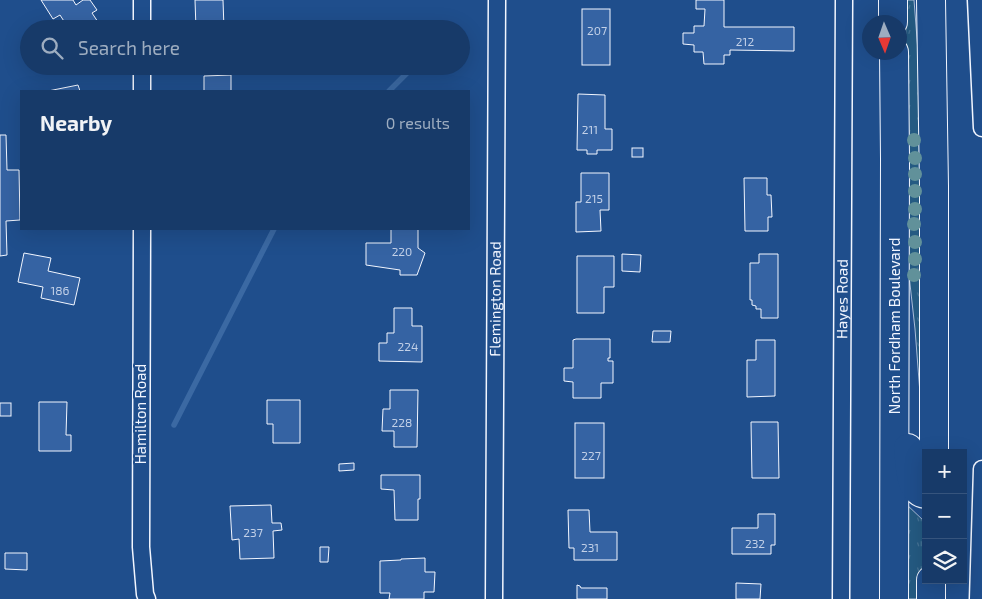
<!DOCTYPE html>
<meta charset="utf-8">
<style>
:root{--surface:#173a69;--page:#20416f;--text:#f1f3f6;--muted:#9eadc0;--line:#36547d}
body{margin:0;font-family:"Exo 2",sans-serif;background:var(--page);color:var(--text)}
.controls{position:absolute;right:15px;bottom:15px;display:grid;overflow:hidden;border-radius:0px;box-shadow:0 5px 20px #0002}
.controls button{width:45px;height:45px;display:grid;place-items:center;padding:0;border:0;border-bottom:1px solid var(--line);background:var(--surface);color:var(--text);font:25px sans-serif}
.compass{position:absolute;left:862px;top:15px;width:45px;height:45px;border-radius:50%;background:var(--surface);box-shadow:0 5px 20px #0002;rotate:178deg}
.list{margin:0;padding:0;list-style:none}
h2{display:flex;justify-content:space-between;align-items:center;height:65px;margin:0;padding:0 20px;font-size:21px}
h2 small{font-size:16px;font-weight:400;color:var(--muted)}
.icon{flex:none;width:28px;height:28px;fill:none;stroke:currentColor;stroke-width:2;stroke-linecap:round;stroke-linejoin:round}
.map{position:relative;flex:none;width:982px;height:599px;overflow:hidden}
.search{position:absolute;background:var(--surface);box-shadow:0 5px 20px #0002;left:20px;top:20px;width:450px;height:55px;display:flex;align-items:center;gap:12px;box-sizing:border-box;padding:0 18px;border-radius:28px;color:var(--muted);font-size:19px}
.panel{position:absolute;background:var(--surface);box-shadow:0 5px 20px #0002;left:20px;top:90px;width:450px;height:140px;border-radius:0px}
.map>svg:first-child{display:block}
.grass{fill:url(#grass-tufts);stroke:#a8bbd7}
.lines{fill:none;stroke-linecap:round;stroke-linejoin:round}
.stream{stroke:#3b69a3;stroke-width:5.5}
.building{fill:#3563a3;stroke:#f2f6ff}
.street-casing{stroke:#f2f6ff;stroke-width:19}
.highway-casing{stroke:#f2f6ff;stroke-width:30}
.street{stroke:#1f4e8c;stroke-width:16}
.highway{stroke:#1f4e8c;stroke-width:28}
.tree{fill:#61919a}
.labels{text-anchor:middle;stroke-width:4;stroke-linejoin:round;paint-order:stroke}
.number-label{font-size:12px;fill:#c3d1e8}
.street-label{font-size:15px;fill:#f2f6ff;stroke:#1f4e8c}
</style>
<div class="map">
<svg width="982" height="599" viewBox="0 0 982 599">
<defs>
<pattern id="grass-tufts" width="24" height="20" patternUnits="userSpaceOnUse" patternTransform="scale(1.25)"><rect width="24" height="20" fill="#245a82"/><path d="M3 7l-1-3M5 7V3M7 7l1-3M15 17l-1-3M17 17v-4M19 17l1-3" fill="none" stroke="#447295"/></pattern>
</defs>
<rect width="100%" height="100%" fill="#1f4e8c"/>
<!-- grass -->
<g class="grass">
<polygon points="903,0 914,0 924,129 925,458 915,329 905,239"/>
<polygon points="905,503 924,521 922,599 902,599"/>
</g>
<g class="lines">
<!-- stream -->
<g class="stream">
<polyline points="389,91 409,71"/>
<polyline points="174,425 274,229"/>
</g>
</g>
<!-- building -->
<g class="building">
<polygon points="41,0 73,0 76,5 83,0 90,0 97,10 92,13 102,28 69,29 60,15 53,19"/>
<polygon points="195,0 223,0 224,29 196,29"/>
<polygon points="696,0 724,0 724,27 794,27 794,51 730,50 730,55 724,55 724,64 704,64 703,52 694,52 694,45 683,44 683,33 694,33 694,26 704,26 705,9 696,9"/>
<rect x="582" y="9" width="28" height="56"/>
<polygon points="231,75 231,91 204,91 204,76"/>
<polygon points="78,85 80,91 48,91"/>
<polygon points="578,94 605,95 605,129 612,129 612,150 597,150 597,154 587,154 587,150 577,150"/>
<polygon points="0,135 6,135 7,170 19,170 20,220 6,221 7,255 0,256"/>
<rect x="632" y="148" width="11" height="9"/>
<polygon points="581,173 609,173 609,210 600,210 601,231 576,232 576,202 581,202"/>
<polygon points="744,178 767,178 767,195 771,195 772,217 768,217 768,231 745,231"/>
<polygon points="391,229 418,229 418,248 425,253 417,275 400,275 400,270 366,265 366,243 391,243"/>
<polygon points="24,253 51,258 48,271 80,278 74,305 41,298 43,287 18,282"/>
<polygon points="622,254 641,255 640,272 622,271"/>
<polygon points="759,254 778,254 778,318 761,318 761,309 756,309 756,306 752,305 752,300 750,300 750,263 759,263"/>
<polygon points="577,256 614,256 614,287 604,287 604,313 577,313"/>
<polygon points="394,308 412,308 412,326 422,326 422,362 379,361 379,343 387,343 387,333 394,333"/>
<polygon points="653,331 671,331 670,342 652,342"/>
<polygon points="576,339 610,339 610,358 608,358 608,361 613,361 613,383 601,383 601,398 573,398 573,382 564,381 564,368 573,368 573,340"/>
<polygon points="756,340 775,340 775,396 747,397 747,360 756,360"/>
<polygon points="390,390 418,390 417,447 394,447 394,431 382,431 383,409 390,409"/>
<polygon points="267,400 300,400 300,443 273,443 273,424 267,424"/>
<polygon points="39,402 67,402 66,435 71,435 71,451 39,451"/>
<rect x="0" y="403" width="11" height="13"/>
<polygon points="751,422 778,422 779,478 752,478"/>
<rect x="575" y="423" width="29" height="55"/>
<polygon points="354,463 354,470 339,471 339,464"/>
<polygon points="381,475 420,475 420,499 418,499 418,520 395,520 394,490 381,489"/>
<polygon points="271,505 272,523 281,523 282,530 273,531 274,558 240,559 239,539 232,540 230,506"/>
<polygon points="568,510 589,510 590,532 617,532 617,560 574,560 574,548 569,548"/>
<polygon points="758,514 775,514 775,545 771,545 771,554 732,554 732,528 758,528"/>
<polygon points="320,547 329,547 328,562 320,562"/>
<polygon points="5,553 27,553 27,570 5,569"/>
<polygon points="425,558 425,572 435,572 434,592 424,592 424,599 389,599 390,593 380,593 380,561 401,560 401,559"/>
<polygon points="736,583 761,584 760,599 736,599"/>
<polygon points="577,585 580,586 581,588 607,588 607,599 577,599"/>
</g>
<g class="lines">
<!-- street casing -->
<g class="street-casing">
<g id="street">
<polyline points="142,0 142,29"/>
<polyline points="976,0 982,128"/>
<polyline points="142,66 142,91"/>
<polyline points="142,229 141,547 145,594 147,599"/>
<path id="s1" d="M494 599 497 0"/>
<path id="s2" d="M841 599 844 0"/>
<polyline points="978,599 982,469"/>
</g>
</g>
<!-- highway casing -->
<g class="highway-casing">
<g id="highway">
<polyline points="893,0 893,22"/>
<polyline points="931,0 934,186 934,453"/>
<polyline points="894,52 895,159 894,599"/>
<path d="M908 448C910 462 908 492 926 494"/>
<polyline points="931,599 931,580"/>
</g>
</g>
<!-- street -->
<use href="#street" class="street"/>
<!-- highway -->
<use href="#highway" class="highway"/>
</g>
<!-- trees -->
<g class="tree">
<circle cx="914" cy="140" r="7"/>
<circle cx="915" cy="158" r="7"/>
<circle cx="915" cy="174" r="7"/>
<circle cx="915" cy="191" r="7"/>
<circle cx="915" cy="209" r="7"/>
<circle cx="914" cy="224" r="7"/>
<circle cx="915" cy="242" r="7"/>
<circle cx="915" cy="259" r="7"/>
<circle cx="914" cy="275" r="7"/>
</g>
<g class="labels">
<!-- number labels -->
<g class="number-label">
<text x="597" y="35">207</text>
<text x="745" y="46">212</text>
<text x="590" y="134">211</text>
<text x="594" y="203">215</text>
<text x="402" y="256">220</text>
<text x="60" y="295">186</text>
<text x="408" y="351">224</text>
<text x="402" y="427">228</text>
<text x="591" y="460">227</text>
<text x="253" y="537">237</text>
<text x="755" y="548">232</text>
<text x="590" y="552">231</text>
</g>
<!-- street labels -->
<g class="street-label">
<text dy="5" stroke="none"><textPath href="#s2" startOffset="300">Hayes Road</textPath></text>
<text dy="5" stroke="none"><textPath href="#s1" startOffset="300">Flemington Road</textPath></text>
<text transform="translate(895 326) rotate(-90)" y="5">North Fordham Boulevard</text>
<text transform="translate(141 414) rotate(-90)" y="5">Hamilton Road</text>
</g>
</g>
</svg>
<div class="controls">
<button>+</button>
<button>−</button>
<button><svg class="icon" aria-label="layers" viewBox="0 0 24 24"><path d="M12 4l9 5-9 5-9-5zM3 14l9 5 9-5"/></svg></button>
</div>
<svg class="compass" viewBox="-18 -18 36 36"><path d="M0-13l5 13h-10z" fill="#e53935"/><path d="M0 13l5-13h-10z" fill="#9eadc0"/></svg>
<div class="search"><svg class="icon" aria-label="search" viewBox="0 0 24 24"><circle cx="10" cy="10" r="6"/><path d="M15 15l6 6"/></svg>Search here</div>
<section class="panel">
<h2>Nearby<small>0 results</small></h2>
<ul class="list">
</ul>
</section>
</div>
